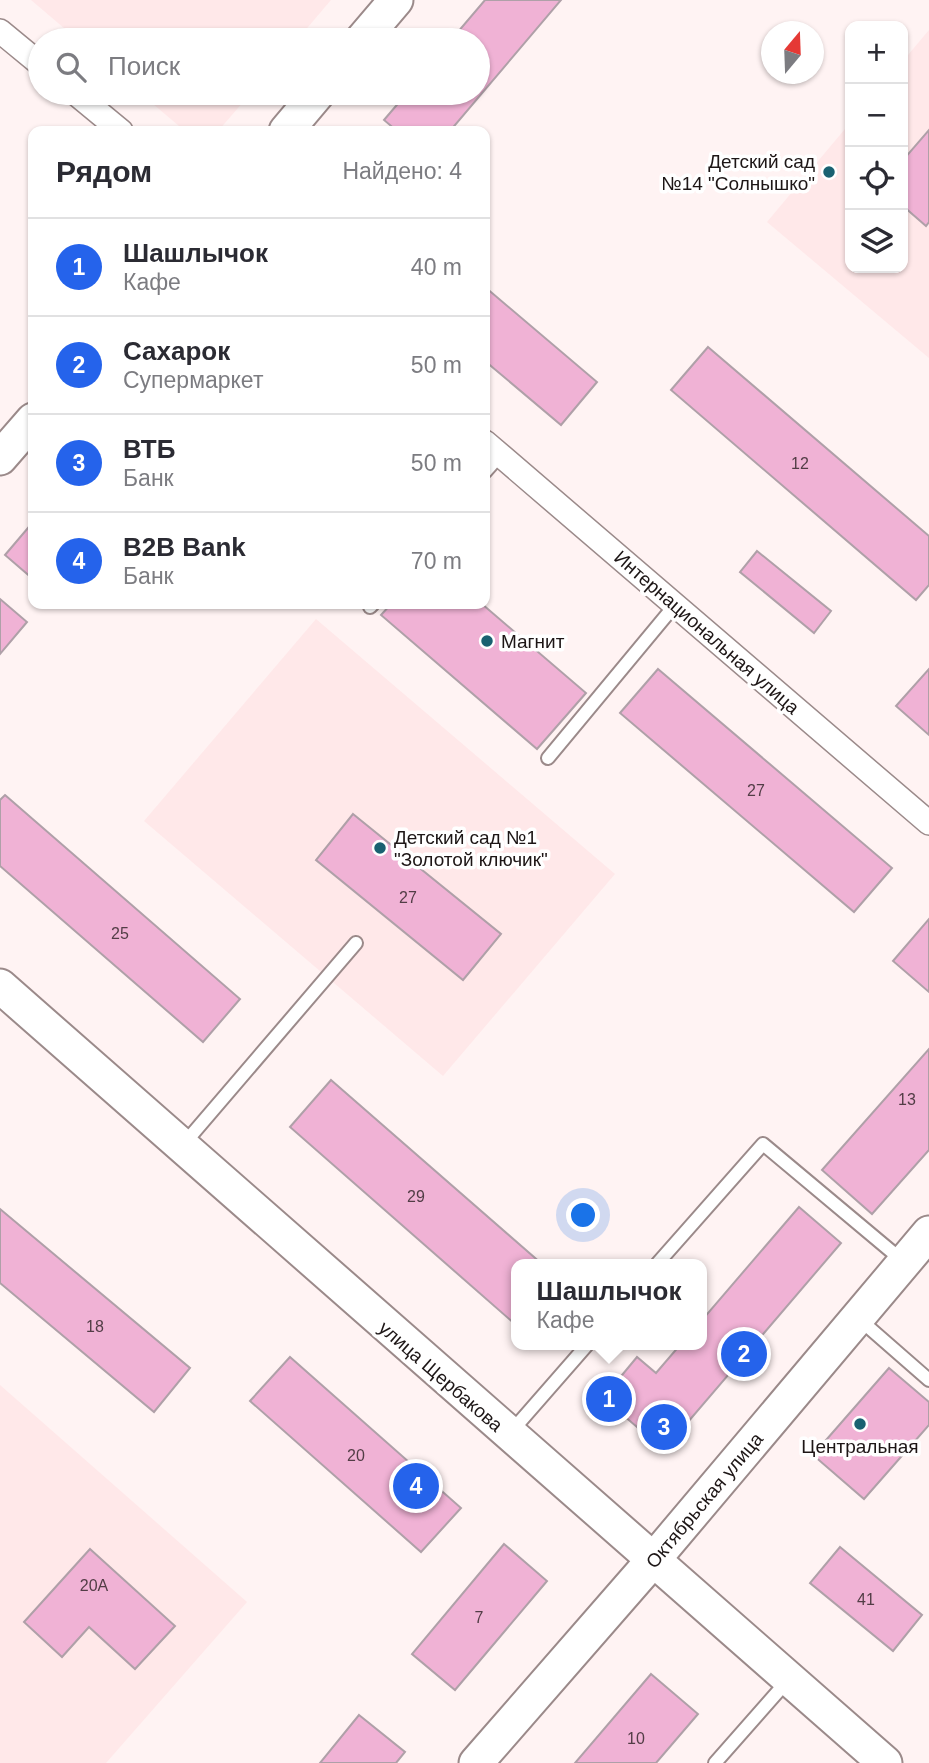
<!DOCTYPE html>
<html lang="ru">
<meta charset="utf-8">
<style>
:root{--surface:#fff;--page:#f7f7f7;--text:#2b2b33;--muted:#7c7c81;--line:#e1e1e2;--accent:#2563eb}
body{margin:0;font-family:Arial,sans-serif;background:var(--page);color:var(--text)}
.controls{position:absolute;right:21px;top:21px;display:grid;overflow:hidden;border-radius:14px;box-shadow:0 2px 5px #0004}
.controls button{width:63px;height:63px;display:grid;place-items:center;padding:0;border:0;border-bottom:2px solid var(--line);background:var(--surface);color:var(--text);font:35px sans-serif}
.compass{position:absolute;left:761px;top:21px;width:63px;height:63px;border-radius:50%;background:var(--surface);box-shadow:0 2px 5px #0004;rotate:19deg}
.you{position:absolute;left:584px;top:1216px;width:24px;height:24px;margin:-18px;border:5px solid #fff;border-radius:50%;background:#1a73e8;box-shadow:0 0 0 10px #1a73e833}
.badge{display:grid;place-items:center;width:46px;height:46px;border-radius:50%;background:var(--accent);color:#fff;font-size:23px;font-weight:700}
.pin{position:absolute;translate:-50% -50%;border:4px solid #fff;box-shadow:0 2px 7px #0006}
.popup{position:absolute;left:511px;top:1259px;width:196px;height:91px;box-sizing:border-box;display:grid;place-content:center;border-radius:14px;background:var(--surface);filter:drop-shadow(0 2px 5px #0005);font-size:23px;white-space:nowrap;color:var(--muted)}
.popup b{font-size:26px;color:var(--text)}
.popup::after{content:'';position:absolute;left:50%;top:100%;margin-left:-14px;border:14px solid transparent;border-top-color:var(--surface)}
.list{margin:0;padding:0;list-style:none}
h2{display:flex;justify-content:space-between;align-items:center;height:91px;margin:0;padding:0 28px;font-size:30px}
h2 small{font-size:23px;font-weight:400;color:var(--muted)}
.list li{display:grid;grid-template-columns:46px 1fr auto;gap:21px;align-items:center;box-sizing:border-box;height:98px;padding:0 28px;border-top:2px solid var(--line)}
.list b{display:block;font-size:26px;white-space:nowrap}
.list p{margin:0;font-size:23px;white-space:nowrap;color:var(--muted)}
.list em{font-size:23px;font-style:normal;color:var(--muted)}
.icon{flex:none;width:38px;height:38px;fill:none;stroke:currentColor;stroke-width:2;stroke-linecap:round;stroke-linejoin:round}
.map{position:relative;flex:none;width:929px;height:1763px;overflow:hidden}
.search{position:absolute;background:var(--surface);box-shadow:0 2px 5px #0004;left:28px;top:28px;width:462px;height:77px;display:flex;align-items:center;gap:18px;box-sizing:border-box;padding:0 24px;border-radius:38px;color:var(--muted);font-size:26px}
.panel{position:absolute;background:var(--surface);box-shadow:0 2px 5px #0004;left:28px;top:126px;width:462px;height:483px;border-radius:14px}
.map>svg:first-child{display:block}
.built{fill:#ffe8e9}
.building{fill:#f0b2d5;stroke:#afa0a8;stroke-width:2}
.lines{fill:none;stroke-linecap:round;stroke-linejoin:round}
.lane-casing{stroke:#9b8a8a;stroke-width:16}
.street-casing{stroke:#9b8a8a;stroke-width:26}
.secondary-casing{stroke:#9b8a8a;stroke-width:37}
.lane{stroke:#fff;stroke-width:12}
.street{stroke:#fff;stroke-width:23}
.secondary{stroke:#fff;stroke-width:33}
.poi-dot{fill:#1a6171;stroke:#fff;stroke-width:2.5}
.labels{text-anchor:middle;stroke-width:7;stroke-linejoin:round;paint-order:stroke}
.number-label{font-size:16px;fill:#523d46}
.poi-label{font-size:19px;fill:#1d1616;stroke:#fff;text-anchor:start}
.street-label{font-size:19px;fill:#1d1616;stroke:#fff}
</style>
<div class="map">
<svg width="929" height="1763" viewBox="0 0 929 1763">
<rect width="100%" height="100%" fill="#fff3f3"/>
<!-- built -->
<g class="built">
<polygon points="31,0 331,0 297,40 78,40"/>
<polygon points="929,30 929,358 767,222 850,123 850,268 903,268 903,61"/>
<polygon points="140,93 251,93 218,131 185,131"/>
<polygon points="316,619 615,874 443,1076 144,821"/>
<polygon points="0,1385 247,1602 106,1763 0,1763"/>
</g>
<!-- building -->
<g class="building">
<polygon points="485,0 561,0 450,131 397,131 384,120 407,93 478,93 478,40 451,40"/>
<polygon points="929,130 929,222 926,226 903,206 903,160"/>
<polygon points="485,287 597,382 561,425 485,361"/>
<polygon points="708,347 929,536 929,585 916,600 671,390"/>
<polygon points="33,522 33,579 5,555"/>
<polygon points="757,551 831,611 814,633 740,572"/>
<polygon points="0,599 27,622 0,654"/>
<polygon points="391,604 482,604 586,693 537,749 381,615"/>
<polygon points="658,669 892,868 854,912 620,713"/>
<polygon points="929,669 929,735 896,706"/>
<polygon points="5,795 240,999 203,1042 0,866 0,800"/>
<polygon points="353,814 501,934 463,980 316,860"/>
<polygon points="929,919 929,992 893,961"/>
<polygon points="929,1049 929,1150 872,1214 822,1170"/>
<polygon points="331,1080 542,1264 516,1264 516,1325 290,1127"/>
<polygon points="799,1207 841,1243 664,1450 603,1398 637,1357 656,1373 680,1345 702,1345 702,1320"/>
<polygon points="0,1209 190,1368 154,1412 0,1283"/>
<polygon points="290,1357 461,1508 421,1552 250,1401"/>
<polygon points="889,1368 929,1402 929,1425 864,1499 813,1455"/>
<polygon points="504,1544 547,1581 455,1690 412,1654"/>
<polygon points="840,1547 922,1615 893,1651 810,1583"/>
<polygon points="90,1549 175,1626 135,1669 89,1627 62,1657 24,1622"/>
<polygon points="651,1674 698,1714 656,1763 575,1763"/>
<polygon points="359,1715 405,1752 396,1763 320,1763"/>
</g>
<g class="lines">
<!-- lane casing -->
<g class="lane-casing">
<g id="lane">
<polyline points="485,472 500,455"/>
<polyline points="370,607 373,604"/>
<polyline points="548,758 675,605"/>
<polyline points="183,1145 356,943"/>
<polyline points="657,1264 763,1144 904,1262"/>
<polyline points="858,1318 929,1380"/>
<polyline points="511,1432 587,1345"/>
<polyline points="715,1763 789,1679"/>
</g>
</g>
<!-- street casing -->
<g class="street-casing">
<g id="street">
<polyline points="0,31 40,64"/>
<polyline points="75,93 121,131"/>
<polyline points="485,442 929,823"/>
</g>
</g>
<!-- secondary casing -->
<g class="secondary-casing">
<g id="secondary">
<polyline points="362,40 396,0"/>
<polyline points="286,131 318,93"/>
<polyline points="0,458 33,420"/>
<polyline points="0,986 885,1763"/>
<polyline points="476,1763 654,1559 929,1233"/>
</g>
</g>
<!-- lane -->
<use href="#lane" class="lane"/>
<!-- street -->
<use href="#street" class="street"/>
<!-- secondary -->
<use href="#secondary" class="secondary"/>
</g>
<!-- markers -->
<g class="poi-dot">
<circle cx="829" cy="172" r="7"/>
<circle cx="487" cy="641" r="7"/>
<circle cx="380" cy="848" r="7"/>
<circle cx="860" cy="1424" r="7"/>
</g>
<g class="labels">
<!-- number labels -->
<g class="number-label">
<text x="800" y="469">12</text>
<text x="756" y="796">27</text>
<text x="408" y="903">27</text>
<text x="120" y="939">25</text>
<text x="907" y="1105">13</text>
<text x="416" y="1202">29</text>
<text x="95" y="1332">18</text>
<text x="356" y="1461">20</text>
<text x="94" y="1591">20А</text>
<text x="866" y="1605">41</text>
<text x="479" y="1623">7</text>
<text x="636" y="1744">10</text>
</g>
<!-- poi labels -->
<g class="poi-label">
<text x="815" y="168" text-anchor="end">Детский сад<tspan x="815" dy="22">№14 "Солнышко"</tspan></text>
<text x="501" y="648">Магнит</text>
<text x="394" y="844">Детский сад №1<tspan x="394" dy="22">"Золотой ключик"</tspan></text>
<text x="860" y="1453" text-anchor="middle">Центральная</text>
</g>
<!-- street labels -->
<g class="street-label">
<text transform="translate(707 632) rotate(41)" y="7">Интернациональная улица</text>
<text transform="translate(441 1376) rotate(41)" y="7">улица Щербакова</text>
<text transform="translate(704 1500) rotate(-50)" y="7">Октябрьская улица</text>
</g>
</g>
</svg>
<div class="controls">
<button>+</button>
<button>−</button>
<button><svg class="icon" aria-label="locate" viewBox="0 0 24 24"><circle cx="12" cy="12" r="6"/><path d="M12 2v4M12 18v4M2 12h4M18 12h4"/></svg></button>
<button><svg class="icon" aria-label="layers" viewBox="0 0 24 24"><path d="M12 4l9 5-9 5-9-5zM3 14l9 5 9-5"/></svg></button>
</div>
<svg class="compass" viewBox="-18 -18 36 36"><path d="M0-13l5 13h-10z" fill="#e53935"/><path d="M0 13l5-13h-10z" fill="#7c7c81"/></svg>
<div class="you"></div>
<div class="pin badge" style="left:609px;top:1399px">1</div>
<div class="popup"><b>Шашлычок</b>Кафе</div>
<div class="pin badge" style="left:744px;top:1354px">2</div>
<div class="pin badge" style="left:664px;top:1427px">3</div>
<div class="pin badge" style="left:416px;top:1486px">4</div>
<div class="search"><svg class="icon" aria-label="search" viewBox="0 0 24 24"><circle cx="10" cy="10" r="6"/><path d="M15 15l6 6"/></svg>Поиск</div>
<section class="panel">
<h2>Рядом<small>Найдено: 4</small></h2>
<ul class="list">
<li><span class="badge">1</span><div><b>Шашлычок</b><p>Кафе</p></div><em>40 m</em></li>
<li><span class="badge">2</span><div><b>Сахарок</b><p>Супермаркет</p></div><em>50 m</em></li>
<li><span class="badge">3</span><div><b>ВТБ</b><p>Банк</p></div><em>50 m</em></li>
<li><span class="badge">4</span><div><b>B2B Bank</b><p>Банк</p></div><em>70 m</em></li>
</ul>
</section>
</div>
